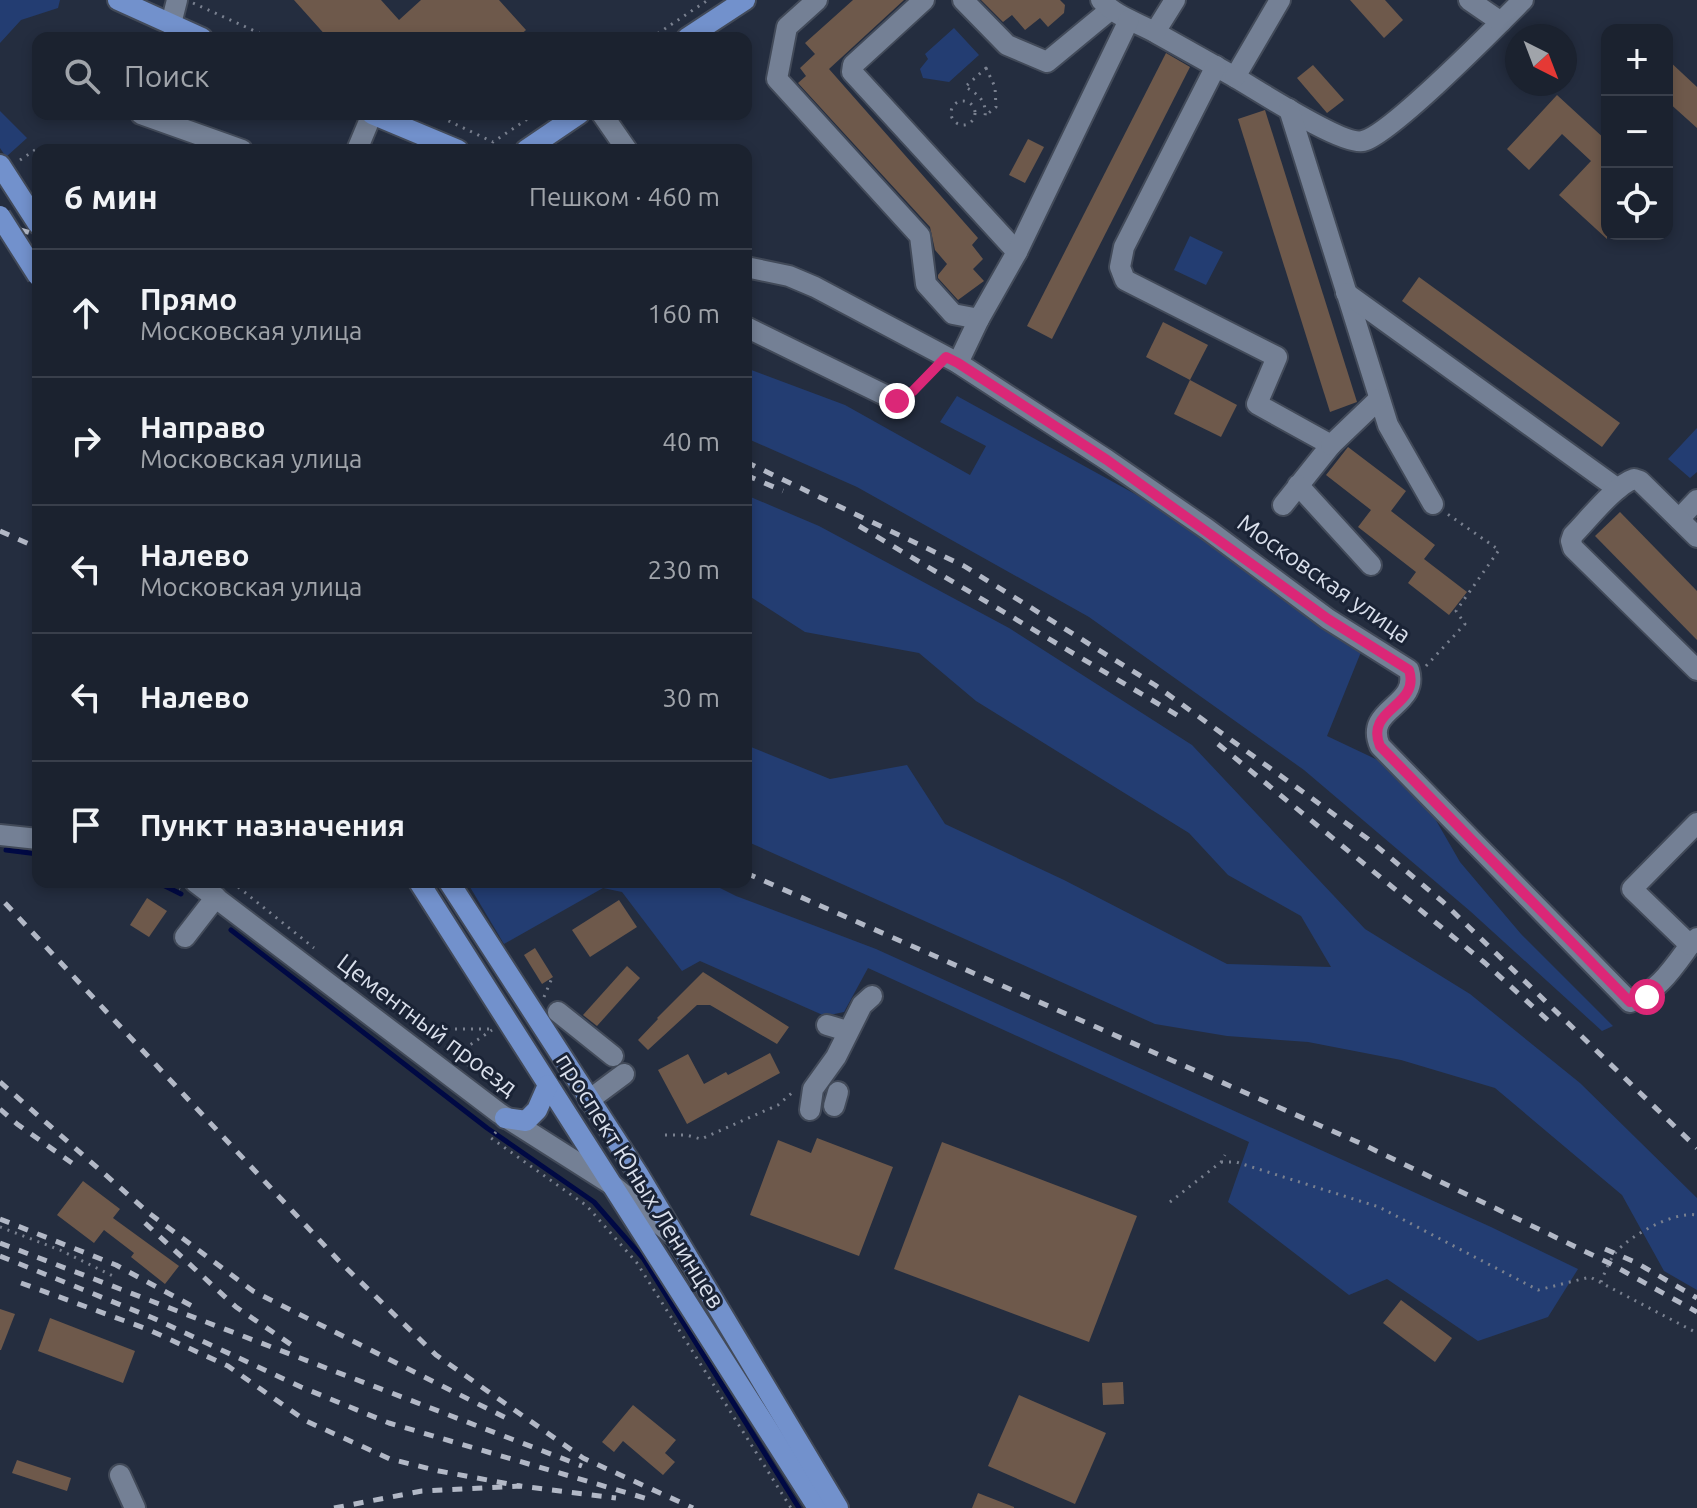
<!DOCTYPE html>
<html lang="ru">
<meta charset="utf-8">
<style>
:root{--surface:#1b222f;--page:#282f3b;--text:#f1f3f6;--muted:#a0a4aa;--line:#393f4b}
body{margin:0;font-family:Ubuntu,sans-serif;background:var(--page);color:var(--text)}
.controls{position:absolute;right:24px;top:24px;display:grid;overflow:hidden;border-radius:16px;box-shadow:0 4px 12px #0003}
.controls button{width:72px;height:72px;display:grid;place-items:center;padding:0;border:0;border-bottom:2px solid var(--line);background:var(--surface);color:var(--text);font:40px sans-serif}
.compass{position:absolute;left:1505px;top:24px;width:72px;height:72px;border-radius:50%;background:var(--surface);box-shadow:0 4px 12px #0003;rotate:138deg}
.stop{position:absolute;width:24px;height:24px;margin:-18px;border:6px solid #db2777;border-radius:50%;background:#fff}
.stop.end{background:#db2777;border-color:#fff;box-shadow:0 2px 8px #0008}
.list{margin:0;padding:0;list-style:none}
h2{display:flex;justify-content:space-between;align-items:center;height:104px;margin:0;padding:0 32px;font-size:34px}
h2 small{font-size:26px;font-weight:400;color:var(--muted)}
.list li{display:grid;grid-template-columns:52px 1fr auto;gap:24px;align-items:center;box-sizing:border-box;height:128px;padding:0 32px;border-top:2px solid var(--line)}
.list b{display:block;font-size:30px;white-space:nowrap}
.list p{margin:0;font-size:26px;white-space:nowrap;color:var(--muted)}
.list em{font-size:26px;font-style:normal;color:var(--muted)}
.icon{flex:none;width:44px;height:44px;fill:none;stroke:currentColor;stroke-width:2;stroke-linecap:round;stroke-linejoin:round}
.map{position:relative;flex:none;width:1697px;height:1508px;overflow:hidden}
.search{position:absolute;background:var(--surface);box-shadow:0 4px 12px #0003;left:32px;top:32px;width:720px;height:88px;display:flex;align-items:center;gap:20px;box-sizing:border-box;padding:0 28px;border-radius:16px;color:var(--muted);font-size:30px}
.panel{position:absolute;background:var(--surface);box-shadow:0 4px 12px #0003;left:32px;top:144px;width:720px;height:744px;border-radius:16px}
.map>svg:first-child{display:block}
.green{fill:#233d72}
.lines{fill:none;stroke-linecap:round;stroke-linejoin:round}
.stream{stroke:#000944;stroke-width:5}
.building{fill:#6e594b}
.minor-casing{stroke:#424a59;stroke-width:24}
.major-casing{stroke:#424a59;stroke-width:24}
.path{stroke:#7a8190;stroke-width:3;stroke-dasharray:2 6;stroke-linecap:butt}
.minor{stroke:#748095;stroke-width:20}
.major{stroke:#7291cc;stroke-width:20}
.rail{stroke:#b2b8c6;stroke-width:5;stroke-dasharray:10 10;stroke-linecap:butt}
.major-bridge-casing{stroke:#424a59;stroke-width:24;stroke-linecap:butt}
.major-bridge{stroke:#7291cc;stroke-width:20}
.route{stroke:#db2777;stroke-width:10}
.labels{text-anchor:middle;stroke-width:6;stroke-linejoin:round;paint-order:stroke}
.street-label{font-size:24px;fill:#dae0ec;stroke:#1a2335}
</style>
<div class="map">
<svg width="1697" height="1508" viewBox="0 0 1697 1508">
<rect width="100%" height="100%" fill="#242d3f"/>
<!-- green -->
<g class="green">
<polygon points="0,0 60,0 58,8 21,20 0,43"/>
<polygon points="954,28 979,55 949,82 923,78 920,69 928,59 925,54"/>
<polygon points="0,111 27,138 6,157 0,148"/>
<polygon points="1190,236 1223,252 1206,285 1174,270"/>
<polygon points="746,368 845,405 970,475 986,446 940,422 957,396 1195,527 1361,652 1327,736 1384,763 1426,803 1460,862 1521,934 1613,1026 1602,1031 1470,911 1304,770 1089,617 857,487 746,438"/>
<polygon points="1697,428 1697,472 1690,478 1668,459"/>
<polygon points="746,495 819,526 1009,628 1192,745 1365,929 1470,994 1580,1083 1697,1198 1697,1290 1664,1271 1622,1195 1495,1088 1401,1060 1308,1042 1227,1036 1155,1024 746,841 746,745 830,779 907,765 945,824 1064,880 1227,964 1331,967 1301,916 1228,875 1189,833 976,701 919,653 805,632 746,594"/>
<polygon points="467,882 708,882 736,896 876,949 1491,1227 1578,1269 1548,1317 1478,1341 1387,1279 1349,1295 1228,1202 1249,1142 868,968 844,1012 825,1016 700,961 682,971 622,892 603,888 504,944"/>
</g>
<g class="lines">
<!-- stream -->
<g class="stream">
<polyline points="6,850 38,854"/>
<polyline points="157,882 181,894"/>
<polyline points="231,930 487,1128 594,1202 643,1258 799,1508"/>
</g>
</g>
<!-- building -->
<g class="building">
<polygon points="294,0 381,0 399,20 421,0 499,0 526,30 517,38 328,38"/>
<polygon points="853,0 904,0 829,69 978,238 972,245 983,259 973,269 984,281 958,300 938,278 938,275 947,264 935,250 930,227 798,83 806,76 800,68 815,54 805,43"/>
<polygon points="981,0 1060,0 1065,5 1064,13 1048,27 1040,18 1025,30 1012,15 1003,22"/>
<polygon points="1350,0 1385,0 1403,20 1384,38"/>
<polygon points="1166,53 1190,67 1052,339 1027,326"/>
<polygon points="1667,59 1697,87 1697,128 1667,101"/>
<polygon points="1313,65 1344,100 1327,113 1297,78"/>
<polygon points="1557,95 1607,141 1607,239 1559,195 1591,161 1562,134 1529,170 1507,149"/>
<polygon points="1265,110 1357,402 1330,412 1238,119"/>
<polygon points="1028,139 1044,147 1025,183 1009,175"/>
<polygon points="1419,277 1620,423 1602,447 1402,301"/>
<polygon points="1163,322 1208,345 1190,380 1146,357"/>
<polygon points="1190,380 1237,405 1221,437 1174,414"/>
<polygon points="1348,447 1406,491 1391,511 1435,545 1424,559 1467,592 1449,615 1408,583 1416,572 1358,527 1371,510 1326,475"/>
<polygon points="1620,512 1697,591 1697,640 1595,536"/>
<polygon points="147,898 167,911 149,937 130,925"/>
<polygon points="619,900 637,927 590,957 572,930"/>
<polygon points="535,948 553,977 542,984 524,955"/>
<polygon points="627,966 640,978 597,1026 583,1015"/>
<polygon points="703,972 789,1027 777,1044 710,1005 697,1005 648,1050 638,1040 658,1019 657,1018"/>
<polygon points="770,1053 780,1073 687,1124 658,1070 688,1054 704,1084 726,1072 728,1075"/>
<polygon points="817,1138 893,1167 859,1256 750,1215 778,1140 811,1153"/>
<polygon points="942,1142 1137,1216 1089,1342 894,1269"/>
<polygon points="83,1181 120,1209 113,1218 179,1266 165,1284 131,1257 134,1253 104,1230 94,1243 57,1215"/>
<polygon points="1401,1300 1452,1338 1435,1362 1383,1323"/>
<polygon points="0,1309 15,1314 1,1350 0,1350"/>
<polygon points="50,1318 135,1351 123,1383 38,1351"/>
<polygon points="1123,1382 1124,1404 1103,1405 1102,1383"/>
<polygon points="1019,1395 1106,1433 1075,1504 988,1466"/>
<polygon points="633,1405 676,1440 665,1453 675,1462 663,1475 623,1441 614,1452 602,1442"/>
<polygon points="17,1460 71,1478 67,1491 12,1473"/>
<polygon points="978,1493 1014,1507 1014,1508 972,1508"/>
</g>
<g class="lines">
<!-- minor casing -->
<g class="minor-casing">
<g id="minor">
<polyline points="817,0 787,27 777,79 920,236 926,284 953,314 979,319 1017,252 852,72 853,65 924,0"/>
<polyline points="963,0 1007,45 1047,62 1110,10"/>
<path d="M1101 0C1116 17 1139 23 1158 34 1183 48 1208 62 1233 76 1256 89 1342 146 1363 141 1390 135 1497 26 1523 0"/>
<polyline points="1469,0 1501,22"/>
<polyline points="171,24 177,0"/>
<polyline points="1155,32 1175,0"/>
<polyline points="1216,66 1124,247 1120,267 1125,280 1277,357 1257,404 1331,445 1283,505"/>
<polyline points="1235,77 1280,0"/>
<polyline points="1289,109 1388,425 1433,504"/>
<polyline points="141,114 242,150"/>
<polyline points="602,114 627,150"/>
<polyline points="357,150 372,114"/>
<polyline points="1017,252 1129,20"/>
<path d="M746 267 789 276 815 287 958 363 1107 460 1207 529 1328 619 1409 670C1420 707 1363 708 1380 746L1630 1002C1658 992 1673 968 1690 945"/>
<polyline points="1346,293 1618,489"/>
<polyline points="746,327 897,401"/>
<polyline points="958,363 979,319"/>
<polyline points="1331,445 1379,399"/>
<polyline points="1298,485 1371,565"/>
<polyline points="1679,519 1697,500"/>
<path d="M1697 537 1640 481 1634 479C1615 485 1588 520 1573 535L1571 541 1573 548 1697 670"/>
<polyline points="1697,823 1632,889 1690,945 1697,938"/>
<polyline points="0,835 38,839"/>
<polyline points="195,882 499,1113 611,1184 674,1236"/>
<polyline points="185,937 216,897"/>
<polyline points="558,1012 613,1056"/>
<polyline points="827,1025 847,1031"/>
<polyline points="589,1100 624,1074"/>
<polyline points="834,1106 838,1092"/>
<polyline points="810,1110 813,1089 836,1057 862,1005 872,996"/>
<polyline points="120,1475 135,1508"/>
</g>
</g>
<!-- major casing -->
<g class="major-casing">
<g id="major">
<polyline points="118,0 202,38"/>
<polyline points="687,38 745,0"/>
<polyline points="372,114 458,150"/>
<polyline points="526,150 579,114"/>
<polyline points="0,165 38,224"/>
<polyline points="419,882 818,1508"/>
<polyline points="449,882 638,1174 838,1508"/>
<polyline points="505,1118 526,1121 537,1110 548,1085"/>
</g>
</g>
<!-- path -->
<g class="path">
<polyline points="193,3 270,38"/>
<polyline points="651,38 708,0"/>
<path d="M986 68 995 87 996 107 985 116C987 101 977 93 965 87Z"/>
<circle cx="963" cy="113" r="12"/>
<polyline points="434,114 493,142 535,114"/>
<polyline points="20,160 35,150"/>
<polyline points="910,393 933,370"/>
<polyline points="1426,666 1465,624 1456,611 1499,550 1446,513"/>
<polyline points="165,882 180,889"/>
<polyline points="232,882 314,948"/>
<polyline points="544,997 552,978"/>
<polyline points="423,1029 493,1029"/>
<polyline points="433,1036 455,1055 492,1030"/>
<polyline points="455,1055 469,1066"/>
<polyline points="496,1132 491,1138 587,1206 637,1263 791,1508"/>
<polyline points="665,1135 686,1135 701,1139 778,1105 793,1092"/>
<polyline points="1221,1162 1236,1162 1379,1207 1538,1290 1590,1277 1697,1333"/>
<polyline points="1170,1202 1221,1162 1225,1155"/>
<polyline points="0,1227 60,1250 115,1277"/>
<path d="M1601 1282C1605 1272 1609 1261 1616 1252 1631 1235 1674 1211 1697 1215"/>
</g>
<!-- minor -->
<use href="#minor" class="minor"/>
<!-- major -->
<use href="#major" class="major"/>
<!-- rail -->
<g class="rail">
<polyline points="0,224 38,235"/>
<polyline points="746,462 964,566 1155,685 1368,839 1443,902 1697,1148"/>
<polyline points="746,475 783,491"/>
<polyline points="859,526 1182,718"/>
<polyline points="0,531 38,548"/>
<polyline points="1218,744 1485,963 1552,1024"/>
<polyline points="746,873 1362,1144 1609,1263 1697,1312"/>
<polyline points="5,903 339,1261 436,1355 583,1458 693,1508"/>
<polyline points="0,1082 150,1214 253,1291 512,1421"/>
<polyline points="0,1109 17,1124 79,1168"/>
<polyline points="0,1219 116,1265 192,1306"/>
<polyline points="145,1223 236,1307 296,1348"/>
<polyline points="0,1243 582,1466"/>
<polyline points="1605,1249 1635,1262 1697,1298"/>
<polyline points="0,1256 153,1318 301,1387 389,1423 648,1499"/>
<polyline points="21,1283 147,1329 228,1366 306,1421 390,1459 439,1471 520,1486"/>
<polyline points="334,1508 422,1491 520,1486 616,1498"/>
</g>
<!-- major-bridge casing -->
<g class="major-bridge-casing">
<polyline id="major-bridge" points="0,216 38,276"/>
</g>
<!-- major-bridge -->
<use href="#major-bridge" class="major-bridge"/>
</g>
<g class="lines">
<!-- route -->
<path class="route" d="M897 401 913 391 946 357 958 363 1107 460 1328 619 1409 670C1421 707 1364 708 1380 746L1630 1002 1647 997"/>
</g>
<g class="labels">
<!-- street labels -->
<g class="street-label">
<text transform="translate(1324 579) rotate(35)" y="8">Московская улица</text>
<text transform="translate(427 1025) rotate(37)" y="8">Цементный проезд</text>
<text transform="translate(640 1181) rotate(58)" y="8">проспект Юных Ленинцев</text>
</g>
</g>
</svg>
<div class="controls">
<button>+</button>
<button>−</button>
<button><svg class="icon" aria-label="locate" viewBox="0 0 24 24"><circle cx="12" cy="12" r="6"/><path d="M12 2v4M12 18v4M2 12h4M18 12h4"/></svg></button>
</div>
<svg class="compass" viewBox="-18 -18 36 36"><path d="M0-13l5 13h-10z" fill="#e53935"/><path d="M0 13l5-13h-10z" fill="#a0a4aa"/></svg>
<div class="stop" style="left:1647px;top:997px"></div>
<div class="stop end" style="left:897px;top:401px"></div>
<div class="search"><svg class="icon" aria-label="search" viewBox="0 0 24 24"><circle cx="10" cy="10" r="6"/><path d="M15 15l6 6"/></svg>Поиск</div>
<section class="panel">
<h2>6 мин<small>Пешком · 460 m</small></h2>
<ul class="list">
<li><svg class="icon" aria-label="ahead" viewBox="0 0 24 24"><path d="M12 20V5M6 11l6-6 6 6"/></svg><div><b>Прямо</b><p>Московская улица</p></div><em>160 m</em></li>
<li><svg class="icon" aria-label="right" viewBox="0 0 24 24"><path d="M7 20v-9h11M14 6l5 5-5 5"/></svg><div><b>Направо</b><p>Московская улица</p></div><em>40 m</em></li>
<li><svg class="icon" aria-label="left" viewBox="0 0 24 24"><path d="M17 20v-9H6M10 6l-5 5 5 5"/></svg><div><b>Налево</b><p>Московская улица</p></div><em>230 m</em></li>
<li><svg class="icon" aria-label="left" viewBox="0 0 24 24"><path d="M17 20v-9H6M10 6l-5 5 5 5"/></svg><div><b>Налево</b></div><em>30 m</em></li>
<li><svg class="icon" aria-label="arrive" viewBox="0 0 24 24"><path d="M6 21V4h12l-3 4 3 4H6"/></svg><div><b>Пункт назначения</b></div></li>
</ul>
</section>
</div>
